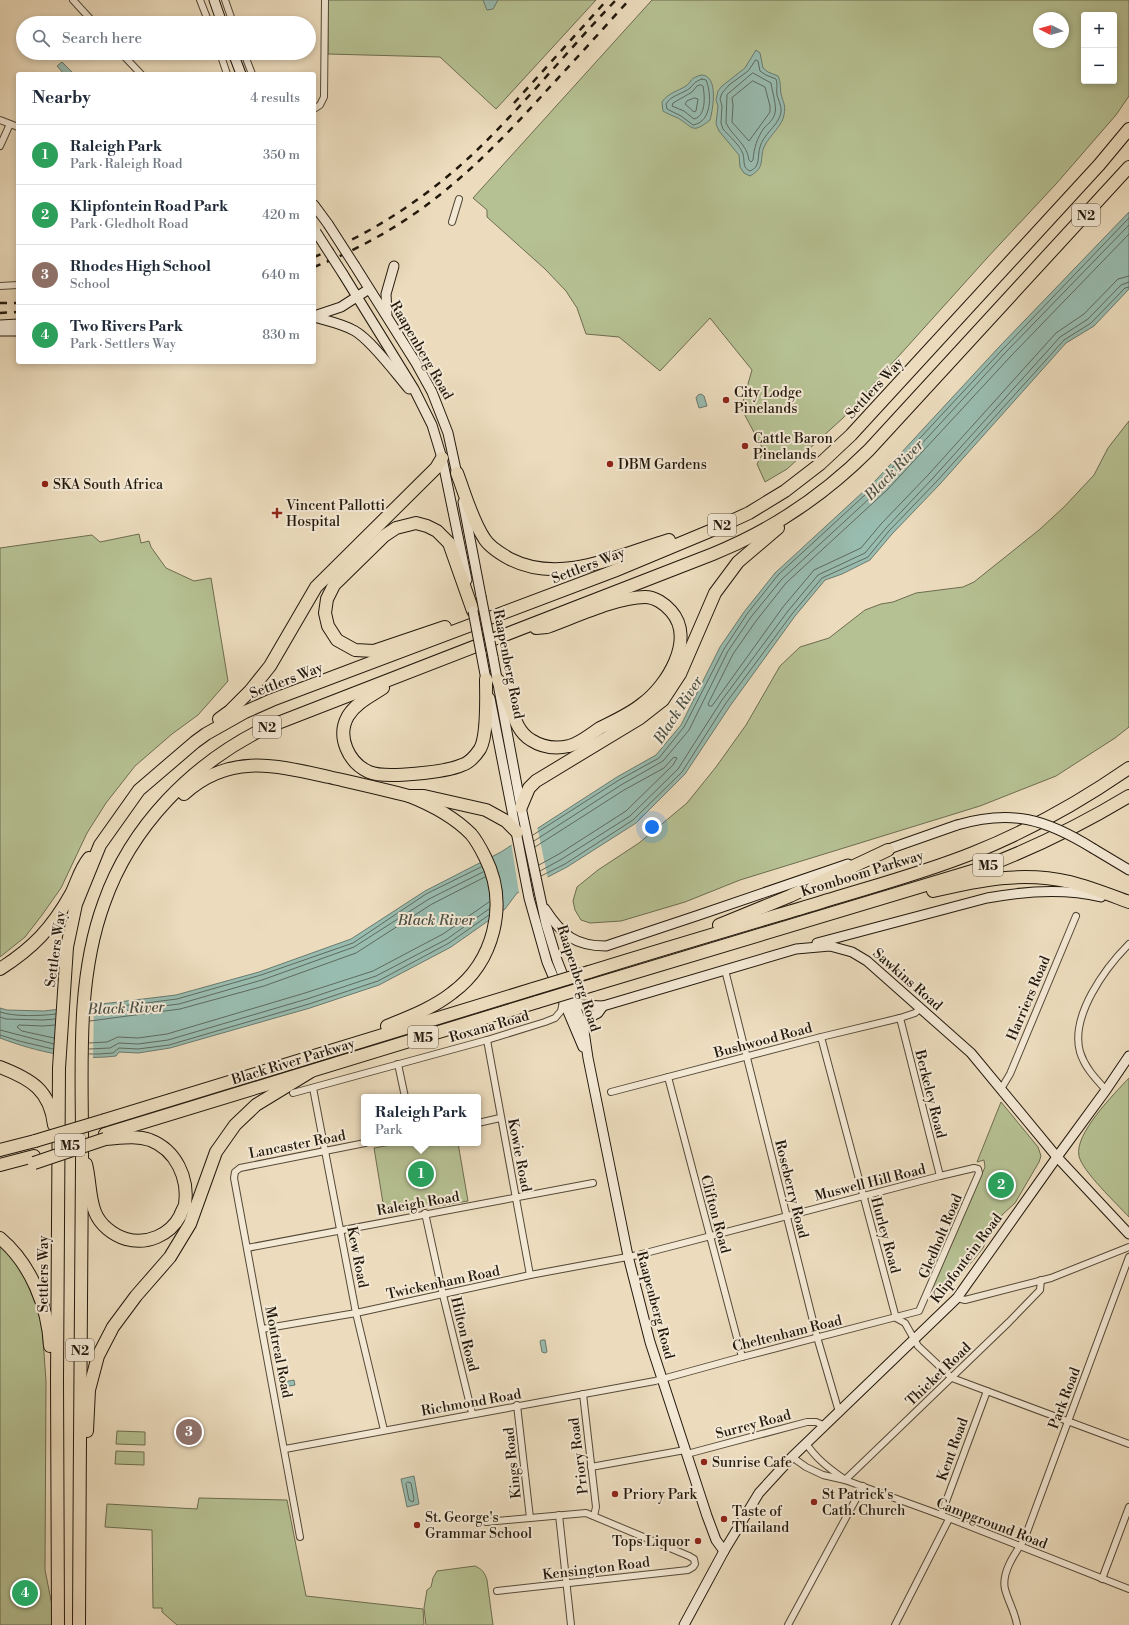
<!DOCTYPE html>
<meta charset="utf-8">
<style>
:root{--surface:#fff;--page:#f6f6f7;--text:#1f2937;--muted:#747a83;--line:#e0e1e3;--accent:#0f766e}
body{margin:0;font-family:"Libre Bodoni",serif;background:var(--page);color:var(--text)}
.controls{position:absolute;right:12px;top:12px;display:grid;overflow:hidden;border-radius:4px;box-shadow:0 2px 6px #0003}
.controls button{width:36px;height:36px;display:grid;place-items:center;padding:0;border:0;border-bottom:1px solid var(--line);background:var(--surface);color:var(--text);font:20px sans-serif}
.compass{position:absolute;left:1033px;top:12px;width:36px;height:36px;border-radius:50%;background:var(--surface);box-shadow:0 2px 6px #0003;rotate:275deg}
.you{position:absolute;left:652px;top:827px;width:14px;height:14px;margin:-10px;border:3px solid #fff;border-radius:50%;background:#1a73e8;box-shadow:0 0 0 6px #1a73e833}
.badge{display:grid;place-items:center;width:26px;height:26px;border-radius:50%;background:var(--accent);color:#fff;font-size:13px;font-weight:700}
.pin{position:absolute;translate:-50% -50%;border:2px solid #fff;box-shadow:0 1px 4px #0006}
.popup{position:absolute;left:361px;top:1094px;width:120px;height:52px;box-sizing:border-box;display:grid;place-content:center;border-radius:4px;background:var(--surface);filter:drop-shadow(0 1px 3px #0005);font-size:13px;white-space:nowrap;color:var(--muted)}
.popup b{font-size:15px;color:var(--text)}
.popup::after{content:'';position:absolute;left:50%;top:100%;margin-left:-8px;border:8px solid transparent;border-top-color:var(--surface)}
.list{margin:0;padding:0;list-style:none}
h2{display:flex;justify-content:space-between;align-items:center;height:52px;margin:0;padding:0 16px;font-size:17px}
h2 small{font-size:13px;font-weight:400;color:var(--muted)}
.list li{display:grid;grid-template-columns:26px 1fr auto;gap:12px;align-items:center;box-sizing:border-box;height:60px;padding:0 16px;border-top:1px solid var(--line)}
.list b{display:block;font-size:15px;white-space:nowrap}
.list p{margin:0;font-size:13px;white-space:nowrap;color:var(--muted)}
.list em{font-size:13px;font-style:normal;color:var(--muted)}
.icon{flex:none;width:22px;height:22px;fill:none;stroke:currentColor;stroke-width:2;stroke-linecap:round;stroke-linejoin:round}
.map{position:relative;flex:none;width:1129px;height:1625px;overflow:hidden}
.search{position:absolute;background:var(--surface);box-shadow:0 2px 6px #0003;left:16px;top:16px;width:300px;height:44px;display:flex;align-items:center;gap:10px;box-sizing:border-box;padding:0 14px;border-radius:22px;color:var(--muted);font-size:15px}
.panel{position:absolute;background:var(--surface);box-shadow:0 2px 6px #0003;left:16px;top:72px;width:300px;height:292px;border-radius:4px}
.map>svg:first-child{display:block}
.green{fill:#b6c193;stroke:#6c6c50;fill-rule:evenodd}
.water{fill:#99bcb0;stroke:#697a6e}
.pier{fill:#ecdcbd}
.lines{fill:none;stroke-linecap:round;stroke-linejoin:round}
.shore{stroke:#5e6a5e;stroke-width:1}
.street-casing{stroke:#544938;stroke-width:8}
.secondary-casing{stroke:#22180c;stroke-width:11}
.highway-casing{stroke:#22180c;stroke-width:14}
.street{stroke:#f3e8d4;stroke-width:6}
.secondary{stroke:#f3e8d4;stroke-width:9}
.highway{stroke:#ecdcbd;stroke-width:12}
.rail{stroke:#22180c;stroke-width:2.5;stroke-dasharray:7 7;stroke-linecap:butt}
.secondary-bridge-casing{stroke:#22180c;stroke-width:11;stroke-linecap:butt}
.highway-bridge-casing{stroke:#22180c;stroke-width:14;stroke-linecap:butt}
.secondary-bridge{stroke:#f3e8d4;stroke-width:9}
.highway-bridge{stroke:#ecdcbd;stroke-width:12}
.poi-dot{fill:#8f2418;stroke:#f3e8d4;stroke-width:1.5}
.labels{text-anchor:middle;stroke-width:4;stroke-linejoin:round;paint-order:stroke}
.shield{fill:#f3e8d4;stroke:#615648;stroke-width:1}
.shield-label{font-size:13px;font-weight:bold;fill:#22180c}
.street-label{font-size:14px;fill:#22180c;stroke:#f3e8d4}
.poi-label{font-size:14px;fill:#22180c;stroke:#f3e8d4;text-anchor:start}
.water-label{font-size:15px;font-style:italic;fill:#4c5145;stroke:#f3e8d4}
</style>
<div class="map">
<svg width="1129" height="1625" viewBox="0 0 1129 1625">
<rect width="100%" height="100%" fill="#ecdcbd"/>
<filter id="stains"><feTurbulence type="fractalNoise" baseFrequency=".005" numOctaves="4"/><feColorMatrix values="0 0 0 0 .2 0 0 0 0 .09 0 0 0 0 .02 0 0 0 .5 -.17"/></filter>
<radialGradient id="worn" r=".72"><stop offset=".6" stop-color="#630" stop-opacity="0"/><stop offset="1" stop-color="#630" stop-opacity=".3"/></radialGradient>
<!-- green -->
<g class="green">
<polygon points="328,0 596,0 496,109 440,57 328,54"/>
<path d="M652 0H1129V96L1116 115 1056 184 987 258 843 418 787 469 765 482 757 464 764 451 741 408 752 370 710 318 660 371 619 337 586 334 577 308 566 291 545 269 487 217V210L473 198ZM1084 15H1114V81H1084ZM1039 18H1063V42H1039Z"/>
<polygon points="1129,421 1129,727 1115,738 1056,776 980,806 740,880 685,902 621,921 590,923 581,920 575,910 573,901 577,887 598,870 639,843 687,803 716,767 746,725 780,666 800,647 829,638 865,610 881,604 893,602 916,593 963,587 974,582 1039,530 1064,507 1094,475 1108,448"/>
<polygon points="139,534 141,543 149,541 151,547 166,568 194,581 211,578 228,681 198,715 172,734 135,766 106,803 87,833 61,888 42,915 25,937 0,957 0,548 92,535 100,542"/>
<path d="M1129 1078V1217C1117 1204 1082 1171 1079 1156 1074 1134 1114 1094 1129 1078Z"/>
<polygon points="1001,1102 1038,1147 1041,1156 1039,1162 1015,1203 1003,1214 990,1232 983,1248 944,1296 927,1299 985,1167 984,1160 977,1162"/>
<polygon points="402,1143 458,1143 468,1201 385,1215 374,1148"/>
<polygon points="0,1245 14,1260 23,1273 37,1307 42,1325 46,1381 45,1570 56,1625 0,1625"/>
<polygon points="117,1431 145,1432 145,1445 116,1444"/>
<polygon points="116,1451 144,1452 144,1465 115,1464"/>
<polygon points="199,1498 287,1500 306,1596 423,1609 424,1625 177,1625 162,1612 162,1608 153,1608 152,1530 105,1527 107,1504 197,1509"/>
<path d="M475 1566C482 1569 485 1573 487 1580L493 1625H426L424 1608 427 1590 431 1587 433 1578 437 1571Z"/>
</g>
<!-- water -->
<g class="water">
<polygon points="483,0 498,0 493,9 487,10"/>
<path d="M756 50 760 53 763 68 768 72 778 76C781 82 780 87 781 94 783 102 786 105 784 115 783 125 769 136 764 147 759 160 766 167 750 176L744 173 740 167 739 155 719 131 716 124 718 106 716 100 718 91 722 86 745 68Z"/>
<polygon points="62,62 72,72 69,74 64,74 57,66"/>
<path d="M701 75C719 75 713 109 710 120 692 134 694 128 678 118 673 116 668 114 663 111L662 102C668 93 678 91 686 86 693 80 689 79 701 75Z"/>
<path d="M1129 212V289L1094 326 1066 343 940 484 892 534 870 560 842 574 825 580 795 616 730 706 685 774 636 823 567 867 517 893 505 909 451 947 379 985 310 1008 170 1048 138 1053 119 1052 116 1056C77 1061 37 1052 0 1038V1008L7 1010 44 1011 176 995 259 972 351 939 425 891 501 852 617 777 656 755 681 725 720 647 744 612 775 573 876 480 999 347Z"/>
<polygon points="701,394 704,396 707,406 699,408 696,398 698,395"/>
<polygon points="542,1340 545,1340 547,1352 545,1353 542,1352 540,1341"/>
<polygon points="294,1380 295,1385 284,1387 283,1382"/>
<polygon points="414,1476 419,1504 407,1507 401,1479"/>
</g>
<!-- pier -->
<g class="pier">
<polygon points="537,826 548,879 519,893 511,842"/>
<polygon points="94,1003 93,1060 54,1056 56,1008"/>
</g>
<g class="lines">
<!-- shore -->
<g class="shore">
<path d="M756 60 758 61 760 71 766 75 776 79C778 84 776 89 777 95 779 102 783 108 780 116 776 127 763 135 760 147 757 156 761 167 750 171 742 168 745 161 743 154 740 145 729 136 723 129L721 123 722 106 720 99 722 93 729 85 748 71Z"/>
<path d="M753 73 771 83C772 91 777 106 775 113 774 119 768 124 764 128 757 138 754 148 753 160L751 162 749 160C747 144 733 137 726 123L727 95Z"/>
<path d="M702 79 706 80C712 94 712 122 693 125L681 116 667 109 666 104C671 95 683 94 690 88 695 83 694 82 702 79Z"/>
<polygon points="753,81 765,87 770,106 770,112 749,141 732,122 733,105 732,98"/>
<path d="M701 85 703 86C705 97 706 116 694 119L684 111 672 106 673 103 692 92 697 86Z"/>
<polygon points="695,98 698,99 696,111 694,112 685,104 687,101"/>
<polyline points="1129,234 1010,357 887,490 786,583 756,621 733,654 708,704 709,706 712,706 783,607 814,570 861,548 881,524 929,474 1056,333 1084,314 1118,279 1129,276"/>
<polyline points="533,835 619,780 659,758 684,727 724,649 747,614 778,575 879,482 1002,350 1129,218"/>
<polyline points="534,841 621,785 663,761 689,730 728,651 751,617 782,579 883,486 1005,353 1129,225"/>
<polyline points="535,847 624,790 664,768 674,757 677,758 673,765 626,811 559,854 539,865"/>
<polyline points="540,871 562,859 630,816 678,769 722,700 788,611 818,575 865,553 886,528 933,478 1060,337 1088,319 1121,285 1129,282"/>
<polyline points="541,876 565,864 633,820 682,772 726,703 792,614 822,578 868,557 889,531 937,481 1064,340 1091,323 1125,288 1129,287"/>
<polyline points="90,1010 177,999 261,975 353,943 426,894 481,867"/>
<path d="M0 1012C15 1017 40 1016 56 1014"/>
<polyline points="90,1015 179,1004 262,980 354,947 429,899 483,872"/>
<polyline points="0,1017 6,1019 43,1020 55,1019"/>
<polyline points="90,1021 180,1009 264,986 356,953 432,904 485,877"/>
<polyline points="0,1030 54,1044"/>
<polyline points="0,1035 19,1041 53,1049"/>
<polyline points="54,1038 22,1031 17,1027 19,1025 43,1026 55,1025"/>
<polyline points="89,1043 107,1042 118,1037 138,1038 167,1034 305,993 373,971 443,934 489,902"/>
<polyline points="89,1049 110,1048 119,1043 138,1044 168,1040 307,999 376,976 447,939 489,909"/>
<polyline points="89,1054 98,1054 113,1053 119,1048 138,1049 169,1045 309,1004 378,981 449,943 489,915"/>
<polygon points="408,1482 411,1483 414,1499 413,1502 409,1500 406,1484"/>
</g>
<!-- street casing -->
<g class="street-casing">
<g id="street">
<polyline points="73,0 94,23"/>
<polyline points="200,0 209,23"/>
<polyline points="225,0 233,23"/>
<polyline points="121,53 141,74"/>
<polyline points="220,53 227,74"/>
<polyline points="244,53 252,74"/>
<polyline points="314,109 320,105 324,97 325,0"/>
<polyline points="0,120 18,127"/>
<polyline points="0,146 10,124"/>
<polyline points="452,222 459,199"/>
<polyline points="0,286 18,285"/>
<polyline points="725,970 817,1337 839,1412"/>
<polyline points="900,1018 940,1176"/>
<polyline points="821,1037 896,1318 905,1323 918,1346 952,1378 1129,1444"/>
<polyline points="487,1040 530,1275"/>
<polyline points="398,1064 405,1097"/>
<polyline points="668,1077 742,1357"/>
<polyline points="313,1088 356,1313 384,1430"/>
<polyline points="1001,1089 1010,1074 1076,916"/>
<path d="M1106 1090C1096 1079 1085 1068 1080 1052 1070 1016 1105 968 1129 944"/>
<polyline points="611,1092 821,1037 900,1018 915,1013 920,1009"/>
<polyline points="293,1093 487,1040 545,1022 555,1018 561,1011 563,1001"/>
<polyline points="478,1123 500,1118"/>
<polyline points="425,1213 443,1295 472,1413"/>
<polyline points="247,1248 593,1183"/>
<polyline points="957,1298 965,1300 1051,1278 1129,1247"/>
<polyline points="262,1329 356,1313 530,1275 638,1255 940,1176 974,1168 978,1169 979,1173 919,1311 742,1357 655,1381 285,1449"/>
<polyline points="583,1394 596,1507 594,1516"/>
<polyline points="517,1405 530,1518"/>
<path d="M806 1443C815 1458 830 1469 844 1479"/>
<polyline points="687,1454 807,1422 816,1422 825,1426"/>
<polyline points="792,1457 806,1467 823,1475 845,1480 941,1515 1129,1589"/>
<polyline points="591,1467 685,1450"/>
<polyline points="845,1480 1009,1322 1040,1290 1041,1280"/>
<polyline points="559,1515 571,1625"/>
<polyline points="941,1515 987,1391"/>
<polyline points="486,1522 586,1513 689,1556 694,1559 695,1564 693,1567 688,1570 497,1591"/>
<polyline points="300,1537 234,1178 235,1172 240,1168 365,1143"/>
<polyline points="1102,1579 1129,1507"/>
<polyline points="788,1625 863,1486"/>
<polyline points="895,1625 949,1519"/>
<path d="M1017 1625C1015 1612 1008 1601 1005 1589 1001 1573 1015 1553 1024 1540L1129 1257"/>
</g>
</g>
<!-- secondary casing -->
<g class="secondary-casing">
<g id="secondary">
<polyline points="214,0 222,23"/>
<polyline points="233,53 241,74"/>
<polyline points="314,205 328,224"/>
<polyline points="355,266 416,363 432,392 448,433 458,479"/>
<polyline points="343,274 414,389 432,425 442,458 467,580"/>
<polyline points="387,314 386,294 394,266"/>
<polyline points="314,316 341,307 369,289"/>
<path d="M314 317C328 321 343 324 355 331 372 341 396 374 409 389"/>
<polyline points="0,325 18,324"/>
<polyline points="0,331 18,331"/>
<polyline points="463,502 481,596"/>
<polyline points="481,653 487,685"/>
<polyline points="493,657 521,807 546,924 557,960 580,1019 584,1031 588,1058 628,1256 650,1342 707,1516 716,1540 724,1551"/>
<polyline points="490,698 529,898 547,962 583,1047"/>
<polyline points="1094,849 1129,870"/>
<polyline points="883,851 957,825"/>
<path d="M545 909C562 935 575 946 606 946L699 915 848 864"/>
<path d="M817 943 987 898C1025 891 1064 888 1101 897"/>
<polyline points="563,999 581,1005 603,1006 796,949 830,946 852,952 867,961 971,1053 1057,1157 1129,1234"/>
<polyline points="584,1031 588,1018 598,1013 603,1006"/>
<polyline points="684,1625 724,1551 759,1493 792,1457 957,1298 1057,1157 1106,1090 1129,1056"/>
</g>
</g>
<!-- highway casing -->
<g class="highway-casing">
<g id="highway">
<path d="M457 473C465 494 472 520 484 538 489 547 501 554 510 559 561 585 619 555 669 540"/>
<polyline points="445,627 374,651 355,650 337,640 328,626 325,613 327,599 334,585 384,536 396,528 416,523 427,526 437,531 449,543 473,611"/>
<path d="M498 680C502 689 507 698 511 708 515 720 519 733 531 740 542 747 556 749 569 746 579 744 591 734 600 728 614 721 630 714 642 704 667 686 696 639 671 611 665 604 655 597 645 597 617 597 575 617 547 627L536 628"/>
<path d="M383 688C371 696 356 703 348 716 336 737 349 763 369 772 385 779 446 772 462 765 469 763 476 755 480 749 488 735 486 696 486 679"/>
<polyline points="219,719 230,711 250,691 270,666 316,587 436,468 442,458"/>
<path d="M184 794C229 753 275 765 329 777 355 783 382 789 409 796H424L486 810 506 821 517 832"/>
<polyline points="521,807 529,788 536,781 640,718 663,700 680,674 715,593 738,562 778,528"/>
<path d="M933 891C980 880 1022 871 1070 882 1090 887 1110 895 1129 902"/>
<polyline points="719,925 790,896 888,850"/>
<path d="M0 969C33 948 52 928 71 894 77 882 80 869 89 858"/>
<path d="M589 972C663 949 738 927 812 905 866 888 921 874 973 853 1028 831 1080 802 1129 768"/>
<path d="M593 985 979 869C1032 849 1081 825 1129 796"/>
<path d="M387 1026C409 1017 433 1008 452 993 494 962 509 904 485 857 481 849 477 841 471 834 453 816 432 805 409 796"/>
<path d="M0 1067C31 1079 50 1090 54 1125"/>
<polyline points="105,1120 533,989"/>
<polyline points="105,1134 537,1002"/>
<polyline points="0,1150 35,1141"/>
<path d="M86 1164C90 1179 89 1197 95 1212 100 1225 113 1235 126 1239 147 1245 170 1235 180 1216 181 1212 184 1208 185 1205 189 1178 176 1150 150 1140 136 1135 120 1138 105 1139"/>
<polyline points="0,1165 34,1156"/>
<path d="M0 1238C31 1264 48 1307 50 1346"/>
<polyline points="87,1431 89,1390 98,1356 113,1327 136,1296 170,1257 190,1224 216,1152 235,1125 256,1105 310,1072"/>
<polyline points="58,1625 57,1380 59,1068 67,947 76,904 100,845 139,790 195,742 206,734 245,712 272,700 614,571 710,531 749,513 785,491 820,464 851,435 1099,165 1129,129"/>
<path d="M79 1625C80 1471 80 1317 82 1163 83 1077 74 985 104 903 131 826 192 764 265 728L713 554C772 530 824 495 869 450L1129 167"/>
</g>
</g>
<!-- street -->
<use href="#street" class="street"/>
<!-- secondary -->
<use href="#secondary" class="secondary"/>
<!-- highway -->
<use href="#highway" class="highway"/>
<!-- rail -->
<g class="rail">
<polyline points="514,103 607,0"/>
<path d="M314 257C373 233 427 197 474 153 524 105 568 50 616 0"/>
<path d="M314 267C355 251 397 228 432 201 475 168 512 129 548 89 575 60 602 30 629 0"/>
<polyline points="0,303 18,303"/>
<polyline points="0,313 18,312"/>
</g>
<!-- secondary-bridge casing -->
<g class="secondary-bridge-casing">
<g id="secondary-bridge">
<polyline points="328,224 355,266"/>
<polyline points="316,232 343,274"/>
<polyline points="481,596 493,657"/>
<polyline points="473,611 481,653"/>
<path d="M957 825C1012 809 1046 819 1094 849"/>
</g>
</g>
<!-- highway-bridge casing -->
<g class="highway-bridge-casing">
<g id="highway-bridge">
<polyline points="533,989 589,972"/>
<polyline points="537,1002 593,985"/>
<polyline points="35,1141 105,1120"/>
<polyline points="34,1163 105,1139"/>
</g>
</g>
<!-- secondary-bridge -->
<use href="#secondary-bridge" class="secondary-bridge"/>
<!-- highway-bridge -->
<use href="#highway-bridge" class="highway-bridge"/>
</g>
<!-- markers -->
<g class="poi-dot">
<circle cx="726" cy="400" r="4"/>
<circle cx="745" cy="446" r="4"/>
<circle cx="610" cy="464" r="4"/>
<circle cx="45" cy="484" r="4"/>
<path d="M275 507h4v4h4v4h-4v4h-4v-4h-4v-4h4z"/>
<circle cx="704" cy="1462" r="4"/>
<circle cx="615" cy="1494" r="4"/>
<circle cx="814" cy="1502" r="4"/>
<circle cx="724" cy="1519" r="4"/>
<circle cx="417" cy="1525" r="4"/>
<circle cx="698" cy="1541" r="4"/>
</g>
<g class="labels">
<!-- shield labels -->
<g class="shield">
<rect x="1072" y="204" width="28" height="22" rx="3"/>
<rect x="708" y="514" width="28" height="22" rx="3"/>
<rect x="253" y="716" width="28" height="22" rx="3"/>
<rect x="973" y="854" width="30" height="22" rx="3"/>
<rect x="408" y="1026" width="30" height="22" rx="3"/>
<rect x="55" y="1134" width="30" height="22" rx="3"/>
<rect x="66" y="1339" width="28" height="22" rx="3"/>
</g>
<g class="shield-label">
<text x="1086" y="220">N2</text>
<text x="722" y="530">N2</text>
<text x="267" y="732">N2</text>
<text x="988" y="870">M5</text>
<text x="423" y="1042">M5</text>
<text x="70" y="1150">M5</text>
<text x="80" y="1355">N2</text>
</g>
<!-- street labels -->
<g class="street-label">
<text transform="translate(422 350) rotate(60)" y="5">Raapenberg Road</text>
<text transform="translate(874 388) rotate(-47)" y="5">Settlers Way</text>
<text transform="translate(588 565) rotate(-21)" y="5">Settlers Way</text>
<text transform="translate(509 664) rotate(79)" y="5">Raapenberg Road</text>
<text transform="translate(286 680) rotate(-21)" y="5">Settlers Way</text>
<text transform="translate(862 873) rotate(-17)" y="5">Kromboom Parkway</text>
<text transform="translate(55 949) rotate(-82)" y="5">Settlers Way</text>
<text transform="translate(579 978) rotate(72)" y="5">Raapenberg Road</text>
<text transform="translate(908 979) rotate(41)" y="5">Sawkins Road</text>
<text transform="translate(1028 998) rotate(-67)" y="5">Harriers Road</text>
<text transform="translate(489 1026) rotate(-16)" y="5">Roxana Road</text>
<text transform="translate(763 1040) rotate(-15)" y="5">Bushwood Road</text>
<text transform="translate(293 1061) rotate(-17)" y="5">Black River Parkway</text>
<text transform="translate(931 1094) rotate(76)" y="5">Berkeley Road</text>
<text transform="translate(297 1144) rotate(-11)" y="5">Lancaster Road</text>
<text transform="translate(520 1155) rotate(79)" y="5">Kowie Road</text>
<text transform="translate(870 1182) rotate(-14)" y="5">Muswell Hill Road</text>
<text transform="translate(792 1189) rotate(76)" y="5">Roseberry Road</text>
<text transform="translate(418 1203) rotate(-10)" y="5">Raleigh Road</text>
<text transform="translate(716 1214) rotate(75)" y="5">Clifton Road</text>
<text transform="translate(886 1235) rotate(75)" y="5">Hurley Road</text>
<text transform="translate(940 1236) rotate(-67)" y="5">Gledholt Road</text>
<text transform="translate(358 1257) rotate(79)" y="5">Kew Road</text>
<text transform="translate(966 1258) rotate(-53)" y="5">Klipfontein Road</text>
<text transform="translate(43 1274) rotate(-90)" y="5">Settlers Way</text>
<text transform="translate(443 1282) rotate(-12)" y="5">Twickenham Road</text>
<text transform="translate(656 1305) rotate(75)" y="5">Raapenberg Road</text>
<text transform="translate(787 1333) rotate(-14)" y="5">Cheltenham Road</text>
<text transform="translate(465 1334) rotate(76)" y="5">Hilton Road</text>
<text transform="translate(279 1352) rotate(79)" y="5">Montreal Road</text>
<text transform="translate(938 1374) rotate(-44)" y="5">Thicket Road</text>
<text transform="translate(1064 1398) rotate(-69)" y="5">Park Road</text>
<text transform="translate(471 1402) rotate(-10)" y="5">Richmond Road</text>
<text transform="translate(753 1424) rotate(-15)" y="5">Surrey Road</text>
<text transform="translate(952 1449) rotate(-70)" y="5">Kent Road</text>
<text transform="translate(578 1456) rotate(-97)" y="5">Priory Road</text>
<text transform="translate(512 1463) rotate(-96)" y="5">Kings Road</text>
<text transform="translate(992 1523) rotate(21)" y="5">Campground Road</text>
<text transform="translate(596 1568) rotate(-7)" y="5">Kensington Road</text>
</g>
<!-- poi labels -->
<g class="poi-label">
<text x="734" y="397">City Lodge<tspan x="734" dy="16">Pinelands</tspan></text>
<text x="753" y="443">Cattle Baron<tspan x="753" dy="16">Pinelands</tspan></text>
<text x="618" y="469">DBM Gardens</text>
<text x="53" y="489">SKA South Africa</text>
<text x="286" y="510">Vincent Pallotti<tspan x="286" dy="16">Hospital</tspan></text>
<text x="712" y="1467">Sunrise Cafe</text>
<text x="623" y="1499">Priory Park</text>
<text x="822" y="1499">St Patrick's<tspan x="822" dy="16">Cath. Church</tspan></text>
<text x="732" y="1516">Taste of<tspan x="732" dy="16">Thailand</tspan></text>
<text x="425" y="1522">St. George's<tspan x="425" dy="16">Grammar School</tspan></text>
<text x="690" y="1546" text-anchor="end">Tops Liquor</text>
</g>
<!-- water labels -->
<g class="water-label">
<text transform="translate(894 470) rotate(-46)" y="5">Black River</text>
<text transform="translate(678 710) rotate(-57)" y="5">Black River</text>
<text x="436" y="925">Black River</text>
<text transform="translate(126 1008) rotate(-2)" y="5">Black River</text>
</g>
</g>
<rect width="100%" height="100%" filter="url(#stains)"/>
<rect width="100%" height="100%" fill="url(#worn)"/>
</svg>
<div class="controls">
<button>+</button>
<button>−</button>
</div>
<svg class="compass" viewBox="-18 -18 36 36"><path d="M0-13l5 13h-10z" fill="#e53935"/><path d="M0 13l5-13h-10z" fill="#747a83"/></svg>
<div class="you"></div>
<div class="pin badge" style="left:421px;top:1174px;background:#2e9e5b">1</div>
<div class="popup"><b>Raleigh Park</b>Park</div>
<div class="pin badge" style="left:1001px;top:1185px;background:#2e9e5b">2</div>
<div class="pin badge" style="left:189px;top:1432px;background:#8d6e63">3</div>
<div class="pin badge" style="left:25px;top:1593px;background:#2e9e5b">4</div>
<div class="search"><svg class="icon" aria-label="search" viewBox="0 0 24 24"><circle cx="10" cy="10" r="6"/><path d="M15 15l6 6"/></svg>Search here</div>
<section class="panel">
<h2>Nearby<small>4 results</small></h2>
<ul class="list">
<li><span class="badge" style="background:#2e9e5b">1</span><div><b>Raleigh Park</b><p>Park · Raleigh Road</p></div><em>350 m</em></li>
<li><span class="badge" style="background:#2e9e5b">2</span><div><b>Klipfontein Road Park</b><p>Park · Gledholt Road</p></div><em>420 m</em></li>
<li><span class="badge" style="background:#8d6e63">3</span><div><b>Rhodes High School</b><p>School</p></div><em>640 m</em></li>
<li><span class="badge" style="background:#2e9e5b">4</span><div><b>Two Rivers Park</b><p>Park · Settlers Way</p></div><em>830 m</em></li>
</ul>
</section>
</div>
